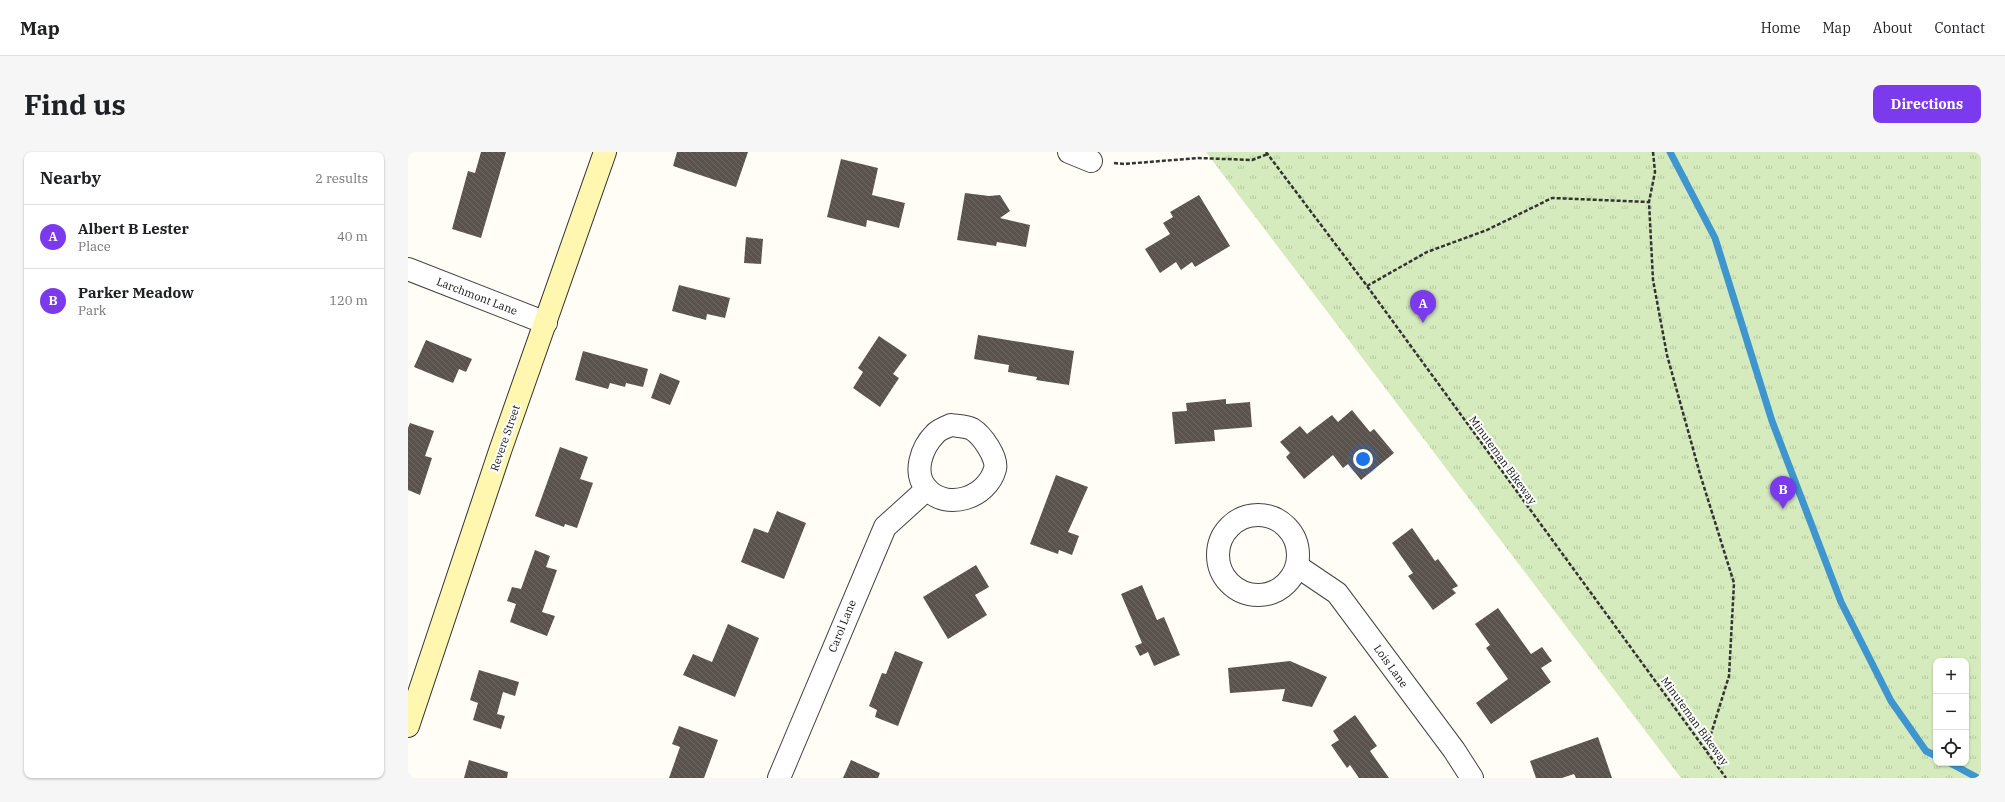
<!DOCTYPE html>
<meta charset="utf-8">
<style>
:root{--surface:#fff;--page:#f6f6f6;--text:#202124;--muted:#757577;--line:#e0e0e0;--accent:#7c3aed}
body{margin:0;font-family:"IBM Plex Serif",serif;background:var(--page);color:var(--text)}
.controls{position:absolute;right:12px;bottom:12px;display:grid;overflow:hidden;border-radius:8px;box-shadow:0 1px 3px #0004}
.controls button{width:36px;height:36px;display:grid;place-items:center;padding:0;border:0;border-bottom:1px solid var(--line);background:var(--surface);color:var(--text);font:20px sans-serif}
.you{position:absolute;left:955px;top:307px;width:14px;height:14px;margin:-10px;border:3px solid #fff;border-radius:50%;background:#1a73e8;box-shadow:0 0 0 6px #1a73e833}
.badge{display:grid;place-items:center;width:26px;height:26px;border-radius:50%;background:var(--accent);color:#fff;font-size:13px;font-weight:700}
.pin{position:absolute;translate:-50% -33px;filter:drop-shadow(0 1px 2px #0008)}
.pin::after{content:'';position:absolute;top:21px;width:14px;height:12px;background:inherit;clip-path:polygon(0 0,100% 0,50% 100%)}
.list{margin:0;padding:0;list-style:none}
h2{display:flex;justify-content:space-between;align-items:center;height:52px;margin:0;padding:0 16px;font-size:17px}
h2 small{font-size:13px;font-weight:400;color:var(--muted)}
.list li{display:grid;grid-template-columns:26px 1fr auto;gap:12px;align-items:center;box-sizing:border-box;height:64px;padding:0 16px;border-top:1px solid var(--line)}
.list b{display:block;font-size:15px;white-space:nowrap}
.list p{margin:0;font-size:13px;white-space:nowrap;color:var(--muted)}
.list em{font-size:13px;font-style:normal;color:var(--muted)}
.icon{flex:none;width:22px;height:22px;fill:none;stroke:currentColor;stroke-width:2;stroke-linecap:round;stroke-linejoin:round}
.map{position:relative;flex:none;width:1573px;height:626px;overflow:hidden;border-radius:8px}
header{display:flex;align-items:center;gap:24px;box-sizing:border-box;height:56px;padding:0 20px;background:var(--surface);border-bottom:1px solid var(--line)}
header strong{font-size:19px}
nav{display:flex;gap:22px;margin-inline-start:auto;font-size:14px}
.intro{display:flex;align-items:center;justify-content:space-between;box-sizing:border-box;height:96px;padding:0 24px}
h1{margin:0;font-size:28px}
.button{padding:10px 18px;border-radius:8px;background:var(--accent);color:#fff;font-size:14px;font-weight:700}
main{display:flex;gap:24px;padding:0 24px}
aside{flex:1;background:var(--surface);border-radius:8px;box-shadow:0 1px 3px #0004}
.map>svg:first-child{display:block}
.park{fill:url(#park-tufts);fill-rule:evenodd}
.lines{fill:none;stroke-linecap:round;stroke-linejoin:round}
.stream{stroke:#3f96cf;stroke-width:7}
.building{fill:url(#building-back-hatch)}
.street-casing{stroke:#444;stroke-width:24}
.secondary-casing{stroke:#333;stroke-width:24}
.path{stroke:#333;stroke-width:2.5;stroke-dasharray:4 2;stroke-linecap:butt}
.street{stroke:#fff;stroke-width:22}
.secondary{stroke:#fff6b0;stroke-width:22}
.labels{text-anchor:middle;stroke-width:4;stroke-linejoin:round;paint-order:stroke}
.street-label{font-size:11px;fill:#111;stroke:#fff}
</style>
<header>
<strong>Map</strong>
<nav><a>Home</a><a>Map</a><a>About</a><a>Contact</a></nav>
</header>
<div class="intro"><h1>Find us</h1><a class="button">Directions</a></div>
<main>
<aside>
<h2>Nearby<small>2 results</small></h2>
<ul class="list">
<li><span class="badge">A</span><div><b>Albert B Lester</b><p>Place</p></div><em>40 m</em></li>
<li><span class="badge">B</span><div><b>Parker Meadow</b><p>Park</p></div><em>120 m</em></li>
</ul>
</aside>
<div class="map">
<svg width="1573" height="626" viewBox="0 0 1573 626">
<defs>
<pattern id="park-tufts" width="24" height="20" patternUnits="userSpaceOnUse"><rect width="24" height="20" fill="#d5ebbd"/><path d="M3 7l-1-3M5 7V3M7 7l1-3M15 17l-1-3M17 17v-4M19 17l1-3" fill="none" stroke="#b6c8a1"/></pattern>
<pattern id="building-back-hatch" width="6" height="6" patternUnits="userSpaceOnUse"><rect width="6" height="6" fill="#5a524d"/><path d="M-1 5l2 2M0 0l6 6M5-1l2 2" fill="none" stroke="#6d6662"/></pattern>
</defs>
<rect width="100%" height="100%" fill="#fffdf5"/>
<!-- park -->
<path class="park" d="M798 0H1573V626H1273ZM1528 509H1558V611H1528Z"/>
<g class="lines">
<!-- stream -->
<g class="stream">
<polyline points="1262,0 1307,86 1364,269 1433,450 1483,549 1518,599 1528,604"/>
<polyline points="1542,611 1570,626"/>
</g>
</g>
<!-- building -->
<g class="building">
<polygon points="73,0 98,0 73,86 44,77 60,19 67,21"/>
<polygon points="269,0 340,0 328,35 265,14"/>
<polygon points="433,7 470,16 464,43 497,51 491,76 459,68 458,75 419,65"/>
<polygon points="557,41 581,44 592,43 602,59 592,66 622,73 618,95 589,90 588,94 549,88"/>
<polygon points="791,43 822,94 787,115 784,110 773,118 768,110 752,121 737,97 762,82 755,71 765,65 762,60"/>
<polygon points="338,85 355,87 353,112 336,111"/>
<polygon points="271,133 322,146 317,166 299,162 298,168 264,159"/>
<polygon points="570,183 666,199 661,233 628,228 629,225 600,220 601,213 566,207"/>
<polygon points="471,184 499,203 485,222 491,226 472,255 445,236 455,220 450,216"/>
<polygon points="18,188 64,207 58,220 51,217 45,231 6,215"/>
<polygon points="175,199 240,217 235,235 218,231 217,235 202,231 200,237 167,228"/>
<polygon points="252,221 272,229 262,253 243,246"/>
<polygon points="818,247 818,252 842,250 844,275 806,278 807,289 767,292 764,260 779,259 778,251"/>
<polygon points="944,258 962,280 966,277 986,301 953,328 940,312 935,316 925,303 896,327 878,305 882,301 872,290 892,274 899,282 924,263 930,270"/>
<polygon points="2,271 26,279 17,304 24,306 12,343 0,338 0,276"/>
<polygon points="152,295 180,305 172,327 185,331 169,376 157,372 156,375 127,364"/>
<polygon points="648,323 680,335 660,380 671,384 664,403 651,398 650,402 622,392"/>
<polygon points="369,359 398,371 376,427 333,410 346,376 360,381"/>
<polygon points="1004,376 1027,409 1030,407 1050,434 1044,437 1048,441 1025,458 1000,424 1005,421 984,391"/>
<polygon points="127,398 142,404 138,415 149,418 134,460 147,464 139,484 102,470 108,452 99,449 104,435 113,437"/>
<polygon points="568,413 581,435 567,443 579,463 540,487 515,445"/>
<polygon points="734,433 749,468 756,465 772,503 746,514 740,500 732,504 727,494 734,491 713,442"/>
<polygon points="1090,456 1123,502 1134,495 1144,509 1133,516 1143,530 1083,572 1068,551 1100,527 1078,496 1082,493 1067,472"/>
<polygon points="320,472 351,486 327,545 275,523 285,502 304,510"/>
<polygon points="487,499 515,510 490,574 467,565 469,558 461,554 474,521 478,522"/>
<polygon points="882,509 919,525 904,555 874,549 877,537 822,541 820,516"/>
<polygon points="71,518 111,530 107,544 95,540 89,562 97,564 93,577 65,568 70,551 62,548"/>
<polygon points="947,563 969,594 962,599 981,626 951,626 942,613 939,616 923,593 931,588 925,579"/>
<polygon points="271,574 310,588 296,626 261,626 272,595 264,592"/>
<polygon points="1190,585 1204,626 1168,626 1166,622 1154,626 1128,626 1122,609"/>
<polygon points="61,608 100,620 99,626 56,626"/>
<polygon points="443,608 472,621 470,626 435,626"/>
</g>
<g class="lines">
<!-- street casing -->
<g class="street-casing">
<g id="street">
<polyline points="661,0 683,9"/>
<polyline points="0,117 138,171"/>
<path d="M543 273C549 274 558 274 564 277 574 283 590 306 587 317 579 346 539 359 519 337 504 321 514 295 527 282 530 278 538 275 543 273Z"/>
<circle cx="850" cy="403" r="40"/>
<polyline points="889,414 929,441 1046,598 1064,626"/>
<polyline points="371,626 477,375 519,337"/>
</g>
</g>
<!-- secondary casing -->
<g class="secondary-casing">
<polyline id="secondary" points="0,574 92,299 197,0"/>
</g>
<!-- path -->
<g class="path">
<polyline points="858,0 959,134 1318,626"/>
<polyline points="1245,0 1247,20 1241,50 1245,128 1259,203 1292,322 1326,431 1321,524 1298,598"/>
<polyline points="706,11 716,12 790,6 844,8 860,2"/>
<polyline points="959,134 1019,100 1079,78 1144,46 1241,50"/>
</g>
<!-- street -->
<use href="#street" class="street"/>
<!-- secondary -->
<use href="#secondary" class="secondary"/>
</g>
<g class="labels">
<!-- street labels -->
<g class="street-label">
<text transform="translate(69 144) rotate(21)" y="4">Larchmont Lane</text>
<text transform="translate(97 286) rotate(-71)" y="4">Revere Street</text>
<text transform="translate(1095 308) rotate(54)" y="4">Minuteman Bikeway</text>
<text transform="translate(434 474) rotate(-68)" y="4">Carol Lane</text>
<text transform="translate(983 514) rotate(54)" y="4">Lois Lane</text>
<text transform="translate(1287 569) rotate(54)" y="4">Minuteman Bikeway</text>
</g>
</g>
</svg>
<div class="controls">
<button>+</button>
<button>−</button>
<button><svg class="icon" aria-label="locate" viewBox="0 0 24 24"><circle cx="12" cy="12" r="6"/><path d="M12 2v4M12 18v4M2 12h4M18 12h4"/></svg></button>
</div>
<div class="you"></div>
<div class="pin badge" style="left:1015px;top:171px">A</div>
<div class="pin badge" style="left:1375px;top:357px">B</div>
</div>
</main>
